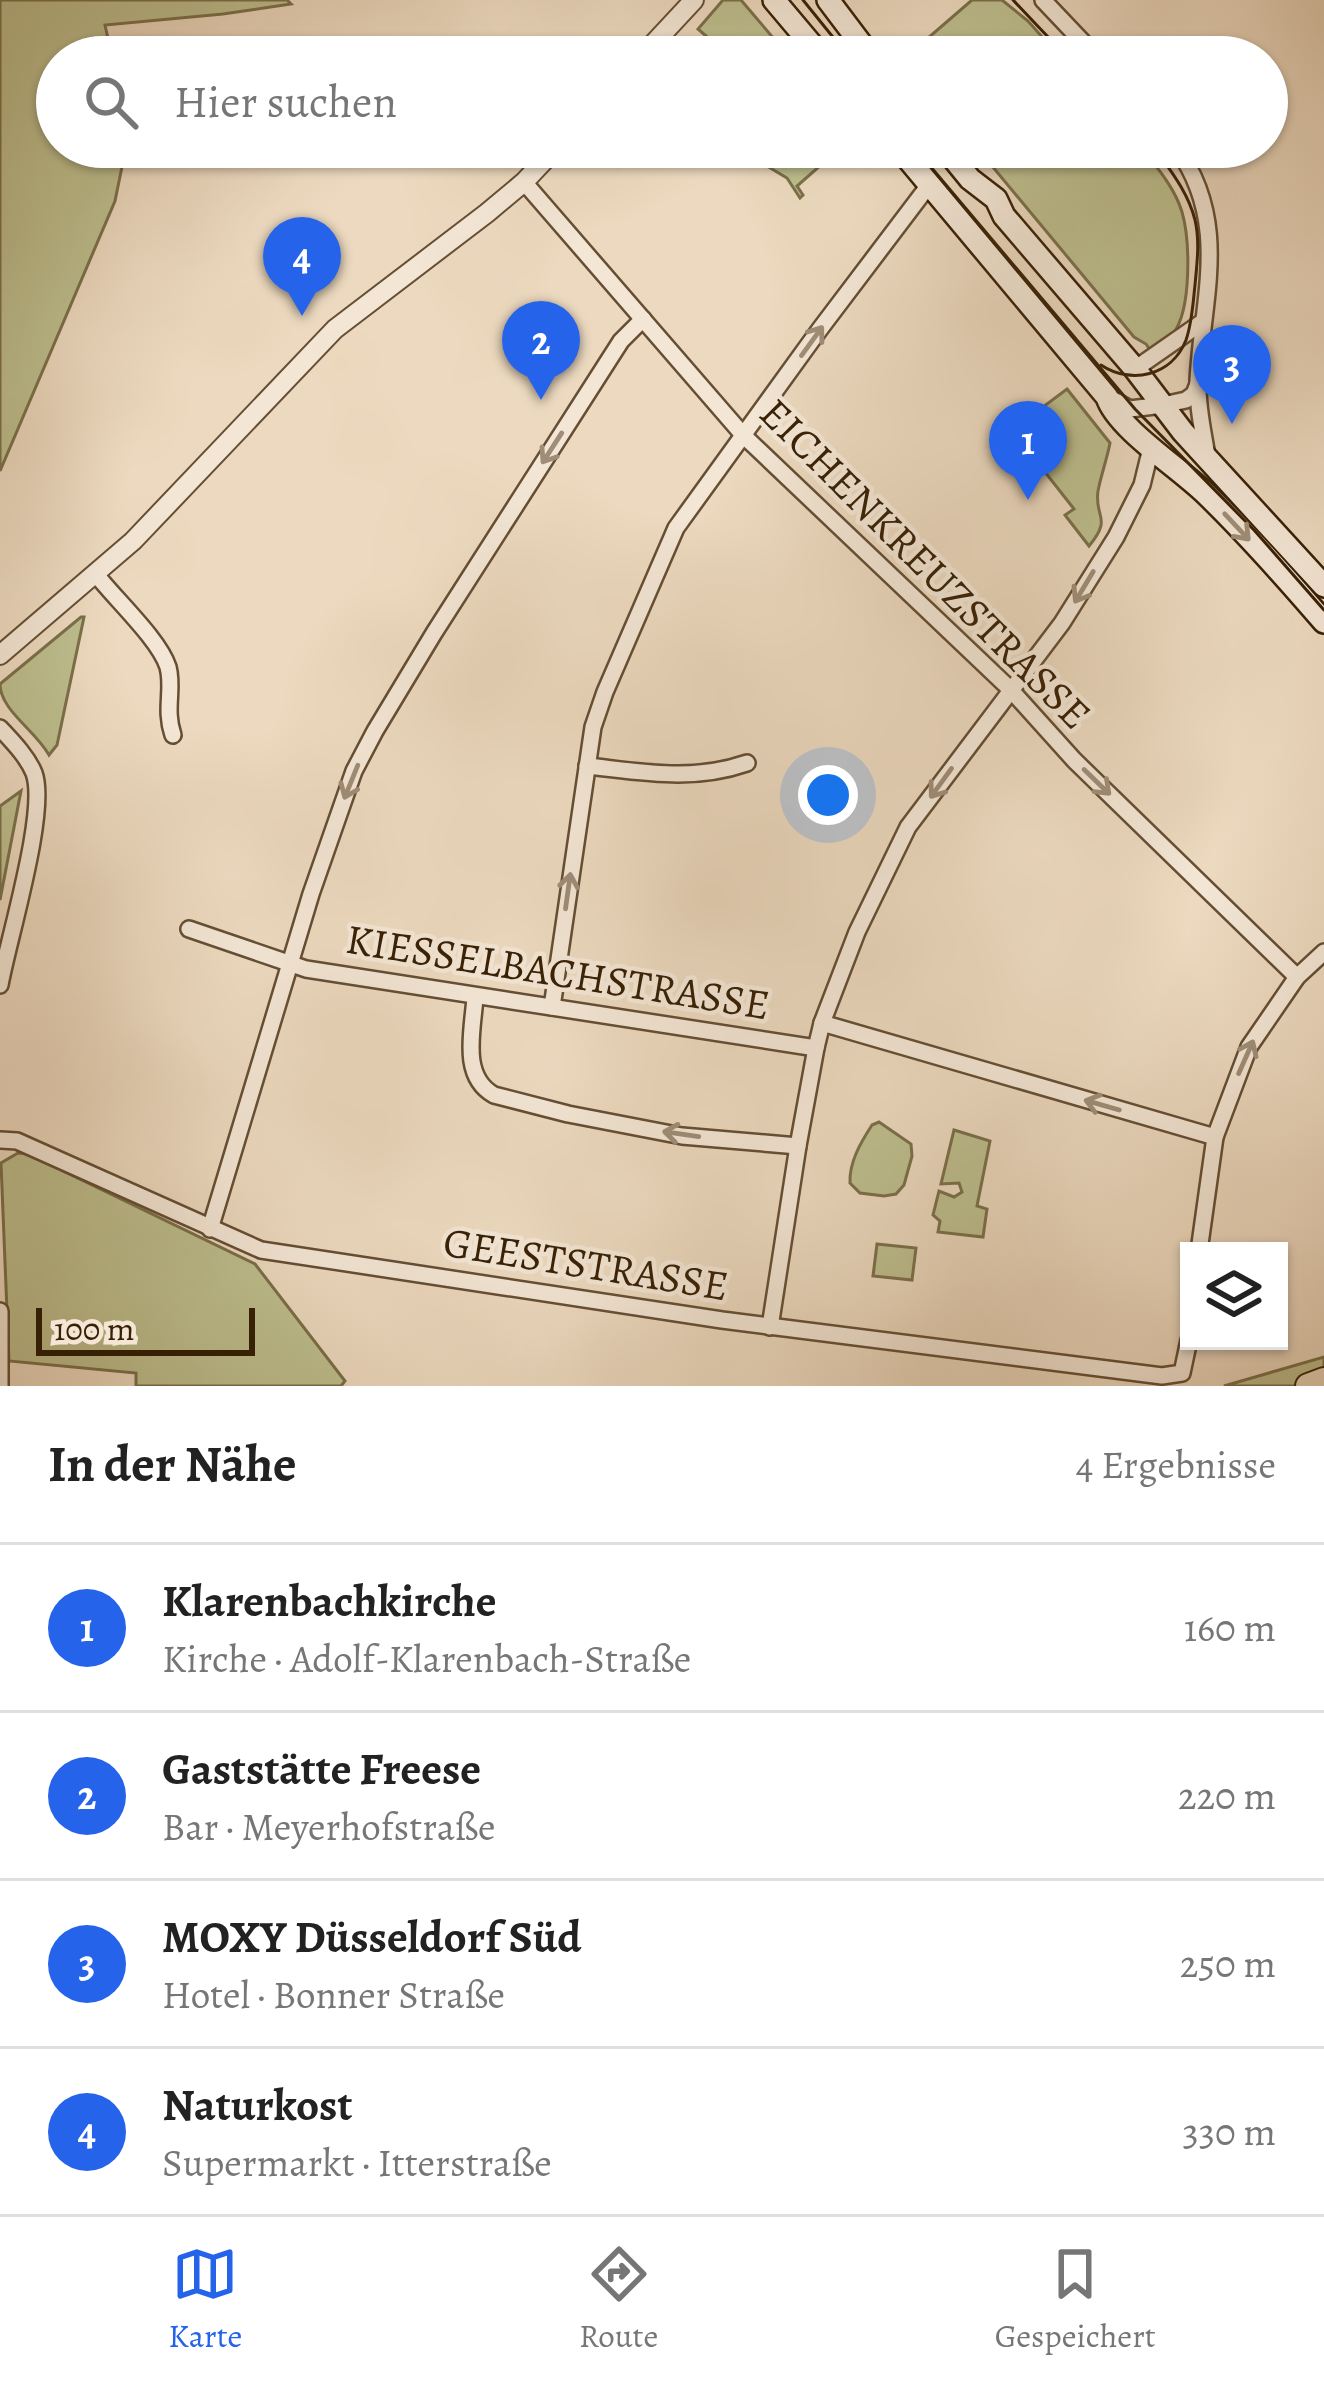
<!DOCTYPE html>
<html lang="de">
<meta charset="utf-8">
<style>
:root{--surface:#fff;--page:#f2f2f2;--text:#222;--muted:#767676;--line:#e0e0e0;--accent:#2563eb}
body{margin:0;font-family:Alegreya,serif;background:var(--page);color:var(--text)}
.controls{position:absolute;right:36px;bottom:36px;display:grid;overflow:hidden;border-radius:0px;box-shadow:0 3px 9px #0004}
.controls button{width:108px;height:108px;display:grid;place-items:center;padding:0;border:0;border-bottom:3px solid var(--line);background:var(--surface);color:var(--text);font:60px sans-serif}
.scale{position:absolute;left:36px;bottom:30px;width:219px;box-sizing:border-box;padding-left:12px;border:6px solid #382005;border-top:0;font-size:33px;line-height:42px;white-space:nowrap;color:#382005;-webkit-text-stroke:9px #f3e6d5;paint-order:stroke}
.you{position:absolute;left:828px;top:795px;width:42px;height:42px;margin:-30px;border:9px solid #fff;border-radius:50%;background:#1a73e8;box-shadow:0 0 0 18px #1a73e833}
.badge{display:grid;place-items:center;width:78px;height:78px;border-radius:50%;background:var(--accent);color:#fff;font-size:39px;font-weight:700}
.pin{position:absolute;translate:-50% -99px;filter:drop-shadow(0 3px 6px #0008)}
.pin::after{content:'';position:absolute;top:63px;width:42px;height:36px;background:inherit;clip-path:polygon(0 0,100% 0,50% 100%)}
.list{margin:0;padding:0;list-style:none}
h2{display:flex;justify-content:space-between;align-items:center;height:156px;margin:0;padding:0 48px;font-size:51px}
h2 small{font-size:39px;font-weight:400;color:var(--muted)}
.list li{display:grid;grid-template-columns:78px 1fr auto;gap:36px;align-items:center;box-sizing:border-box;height:168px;padding:0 48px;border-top:3px solid var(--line)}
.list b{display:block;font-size:45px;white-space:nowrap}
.list p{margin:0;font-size:39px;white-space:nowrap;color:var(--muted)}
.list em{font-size:39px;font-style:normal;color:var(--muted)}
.icon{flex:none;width:66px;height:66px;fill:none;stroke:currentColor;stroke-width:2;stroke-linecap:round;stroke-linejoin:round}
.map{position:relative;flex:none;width:1324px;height:1386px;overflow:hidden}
.search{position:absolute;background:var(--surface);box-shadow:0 3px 9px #0004;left:36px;right:36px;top:36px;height:132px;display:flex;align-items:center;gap:30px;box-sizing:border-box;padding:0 42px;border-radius:66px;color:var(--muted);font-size:45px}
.sheet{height:828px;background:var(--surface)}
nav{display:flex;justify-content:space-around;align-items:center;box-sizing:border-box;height:168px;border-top:3px solid var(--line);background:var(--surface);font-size:33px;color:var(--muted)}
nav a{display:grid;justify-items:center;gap:6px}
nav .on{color:var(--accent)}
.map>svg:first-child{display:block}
.green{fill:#bdbe8e;stroke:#7a6f4a;stroke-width:3}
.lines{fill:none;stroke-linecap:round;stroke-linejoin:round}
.minor-casing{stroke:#654e34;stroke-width:20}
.tertiary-casing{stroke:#654e34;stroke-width:22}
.secondary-casing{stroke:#382005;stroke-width:26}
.trunk-casing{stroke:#382005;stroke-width:28}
.minor{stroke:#f3e6d5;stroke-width:15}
.tertiary{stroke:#f3e6d5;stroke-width:18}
.secondary{stroke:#f3e6d5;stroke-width:21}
.trunk{stroke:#ecd9bf;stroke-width:24}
.tram{stroke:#382005;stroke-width:3}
.oneway{stroke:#9f8d77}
.labels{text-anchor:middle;stroke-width:9;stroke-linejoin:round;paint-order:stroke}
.street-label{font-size:42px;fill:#382005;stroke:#f3e6d5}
</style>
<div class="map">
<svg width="1324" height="1386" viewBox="0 0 1324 1386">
<rect width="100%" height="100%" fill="#ecd9bf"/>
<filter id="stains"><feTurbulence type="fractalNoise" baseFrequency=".00167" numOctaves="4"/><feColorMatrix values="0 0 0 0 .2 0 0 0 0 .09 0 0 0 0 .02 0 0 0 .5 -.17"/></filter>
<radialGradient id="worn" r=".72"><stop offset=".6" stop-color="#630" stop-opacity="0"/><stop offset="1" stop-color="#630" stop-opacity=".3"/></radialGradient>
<!-- green -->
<g class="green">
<polygon points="0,0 287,0 291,4 223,14 105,25 112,57 57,57 57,147 126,147 115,201 0,471"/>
<polygon points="723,0 741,0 775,40 754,57 737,57 720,38 714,43 698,29"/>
<polygon points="972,0 1002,0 1028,21 1060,57 906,57"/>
<polygon points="745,147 827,147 829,149 825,151 830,157 797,186 803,195 800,198 787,178 752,157"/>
<path d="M975 147H1141C1156 166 1175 188 1182 212 1190 240 1192 309 1173 334 1168 341 1159 347 1152 353L1146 344 1134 337 992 166 1000 159 991 148 981 154Z"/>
<path d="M1067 389 1110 443C1107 459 1101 475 1098 491 1094 518 1113 517 1089 546L1065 515 1074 509 1012 430Z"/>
<path d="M81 617H84L57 745 49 755C35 730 0 710 0 684Z"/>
<polygon points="21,791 0,900 0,806"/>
<path d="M879 1122 911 1144 912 1156 904 1185 896 1194 884 1196 860 1193 850 1183C849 1162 861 1142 872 1125Z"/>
<polygon points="954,1130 990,1141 977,1206 987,1209 983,1237 938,1232 940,1221 933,1215 939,1191 954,1197 962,1192 959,1183 941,1184"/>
<polygon points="18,1153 28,1154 255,1264 345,1381 341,1386 136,1386 136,1373 9,1361 1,1163"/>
<polygon points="877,1244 916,1248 912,1280 873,1276"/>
<polygon points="1324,1357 1324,1375 1295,1386 1224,1386"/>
</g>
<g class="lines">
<!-- minor casing -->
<g class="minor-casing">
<g id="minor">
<polyline points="1043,0 1097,57"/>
<path d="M1176 147C1231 223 1202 298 1198 381 1197 406 1203 431 1207 456"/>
<polyline points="524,182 744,436 1010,689 1074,760 1297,977"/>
<polyline points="1135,369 1201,323"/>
<polyline points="1112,399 1130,409 1163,405 1186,400 1194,394 1198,384"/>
<path d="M95 573C114 598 159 639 168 667 174 689 164 709 173 735"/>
<path d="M0 728C12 741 27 756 34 773 48 811 8 940 0 985"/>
<path d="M587 766C643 772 692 782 747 763"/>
<polyline points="189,929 306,969 816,1048"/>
<path d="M475 997C473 1030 460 1076 494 1095L568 1114 682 1136 798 1146"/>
<polyline points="552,1007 593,727 605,692 676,528 820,329 929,185"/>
<polyline points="822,1023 1215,1137"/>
<polyline points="0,1140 17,1141 261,1250 722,1320 1162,1376 1182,1373 1189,1340"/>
<polyline points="210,1229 311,894 354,771 375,731 434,633 621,341 643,319"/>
<polyline points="1199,1251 1215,1137 1249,1047 1297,977 1324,952"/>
<polyline points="0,1311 0,1386"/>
<polyline points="770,1327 798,1146 816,1048 822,1023 857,932 908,827 1062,623 1116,537 1142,485 1151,448"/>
</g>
</g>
<!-- tertiary casing -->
<g class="tertiary-casing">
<g id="tertiary">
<polyline points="641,57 694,0"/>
<polyline points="0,655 133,541 335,329 487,213 524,182 557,147"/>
</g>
</g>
<!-- secondary casing -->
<g class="secondary-casing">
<g id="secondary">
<polyline points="774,0 822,57"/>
<polyline points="828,0 871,57"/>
<path d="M898 147 1107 397C1117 429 1184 471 1208 496 1249 536 1287 579 1324 622"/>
<polyline points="944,147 970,179 996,199 1004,216 1135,369 1183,432 1324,586"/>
</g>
</g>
<!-- trunk casing -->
<g class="trunk-casing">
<polyline id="trunk" points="1308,1386 1324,1380"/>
</g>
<!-- minor -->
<use href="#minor" class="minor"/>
<!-- tertiary -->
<use href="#tertiary" class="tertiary"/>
<!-- secondary -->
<use href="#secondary" class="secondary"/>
<!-- trunk -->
<use href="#trunk" class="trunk"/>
<!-- tram -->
<g class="tram">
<polyline points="803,0 849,57"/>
<polyline points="1013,0 1067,57"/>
<polyline points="914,147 1135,409 1254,530 1324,610"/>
<path d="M1101 365C1131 385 1172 376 1186 340 1192 323 1193 303 1195 285 1197 263 1200 241 1195 220 1188 192 1170 170 1154 147"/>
</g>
</g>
<!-- one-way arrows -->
<defs><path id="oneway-shaft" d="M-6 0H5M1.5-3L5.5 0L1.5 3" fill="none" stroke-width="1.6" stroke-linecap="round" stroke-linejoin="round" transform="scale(3)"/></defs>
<g class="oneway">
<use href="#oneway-shaft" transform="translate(812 341) rotate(-54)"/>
<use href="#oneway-shaft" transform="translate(552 448) rotate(123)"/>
<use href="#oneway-shaft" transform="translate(1237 527) rotate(47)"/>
<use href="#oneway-shaft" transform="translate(1084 587) rotate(121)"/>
<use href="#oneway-shaft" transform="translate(351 782) rotate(112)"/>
<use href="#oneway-shaft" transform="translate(1097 782) rotate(44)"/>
<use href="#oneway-shaft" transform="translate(941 783) rotate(126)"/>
<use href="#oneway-shaft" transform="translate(568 891) rotate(-82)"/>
<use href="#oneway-shaft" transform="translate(1246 1057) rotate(-66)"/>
<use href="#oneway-shaft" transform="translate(1102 1105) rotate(-164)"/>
<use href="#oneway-shaft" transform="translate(681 1134) rotate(-172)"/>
</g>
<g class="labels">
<!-- street labels -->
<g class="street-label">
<text transform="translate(926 563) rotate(45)" y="15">EICHENKREUZSTRASSE</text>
<text transform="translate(558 971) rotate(9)" y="15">KIESSELBACHSTRASSE</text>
<text transform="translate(586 1263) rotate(9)" y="15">GEESTSTRASSE</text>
</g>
</g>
<rect width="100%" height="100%" filter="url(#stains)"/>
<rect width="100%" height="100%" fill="url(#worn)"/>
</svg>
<div class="controls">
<button><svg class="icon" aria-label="layers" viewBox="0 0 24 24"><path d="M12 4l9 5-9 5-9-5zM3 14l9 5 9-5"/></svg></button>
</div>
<div class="scale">100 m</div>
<div class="you"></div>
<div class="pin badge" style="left:1028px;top:500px">1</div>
<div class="pin badge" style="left:541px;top:400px">2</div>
<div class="pin badge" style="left:1232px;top:424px">3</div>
<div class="pin badge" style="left:302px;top:316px">4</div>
<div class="search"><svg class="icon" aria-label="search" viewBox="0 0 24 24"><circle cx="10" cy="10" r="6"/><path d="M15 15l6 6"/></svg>Hier suchen</div>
</div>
<section class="sheet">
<h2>In der Nähe<small>4 Ergebnisse</small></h2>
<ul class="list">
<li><span class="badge">1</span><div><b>Klarenbachkirche</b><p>Kirche · Adolf-Klarenbach-Straße</p></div><em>160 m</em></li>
<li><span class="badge">2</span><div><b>Gaststätte Freese</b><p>Bar · Meyerhofstraße</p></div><em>220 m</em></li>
<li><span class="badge">3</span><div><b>MOXY Düsseldorf Süd</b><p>Hotel · Bonner Straße</p></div><em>250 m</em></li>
<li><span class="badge">4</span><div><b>Naturkost</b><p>Supermarkt · Itterstraße</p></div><em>330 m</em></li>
</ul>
</section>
<nav>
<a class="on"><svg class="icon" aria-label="map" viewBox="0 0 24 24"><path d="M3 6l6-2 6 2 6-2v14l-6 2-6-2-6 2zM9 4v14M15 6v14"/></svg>Karte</a>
<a><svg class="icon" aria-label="directions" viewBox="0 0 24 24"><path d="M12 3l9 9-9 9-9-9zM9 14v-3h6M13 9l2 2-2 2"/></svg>Route</a>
<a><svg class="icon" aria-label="saved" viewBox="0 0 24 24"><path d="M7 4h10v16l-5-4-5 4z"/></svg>Gespeichert</a>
</nav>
